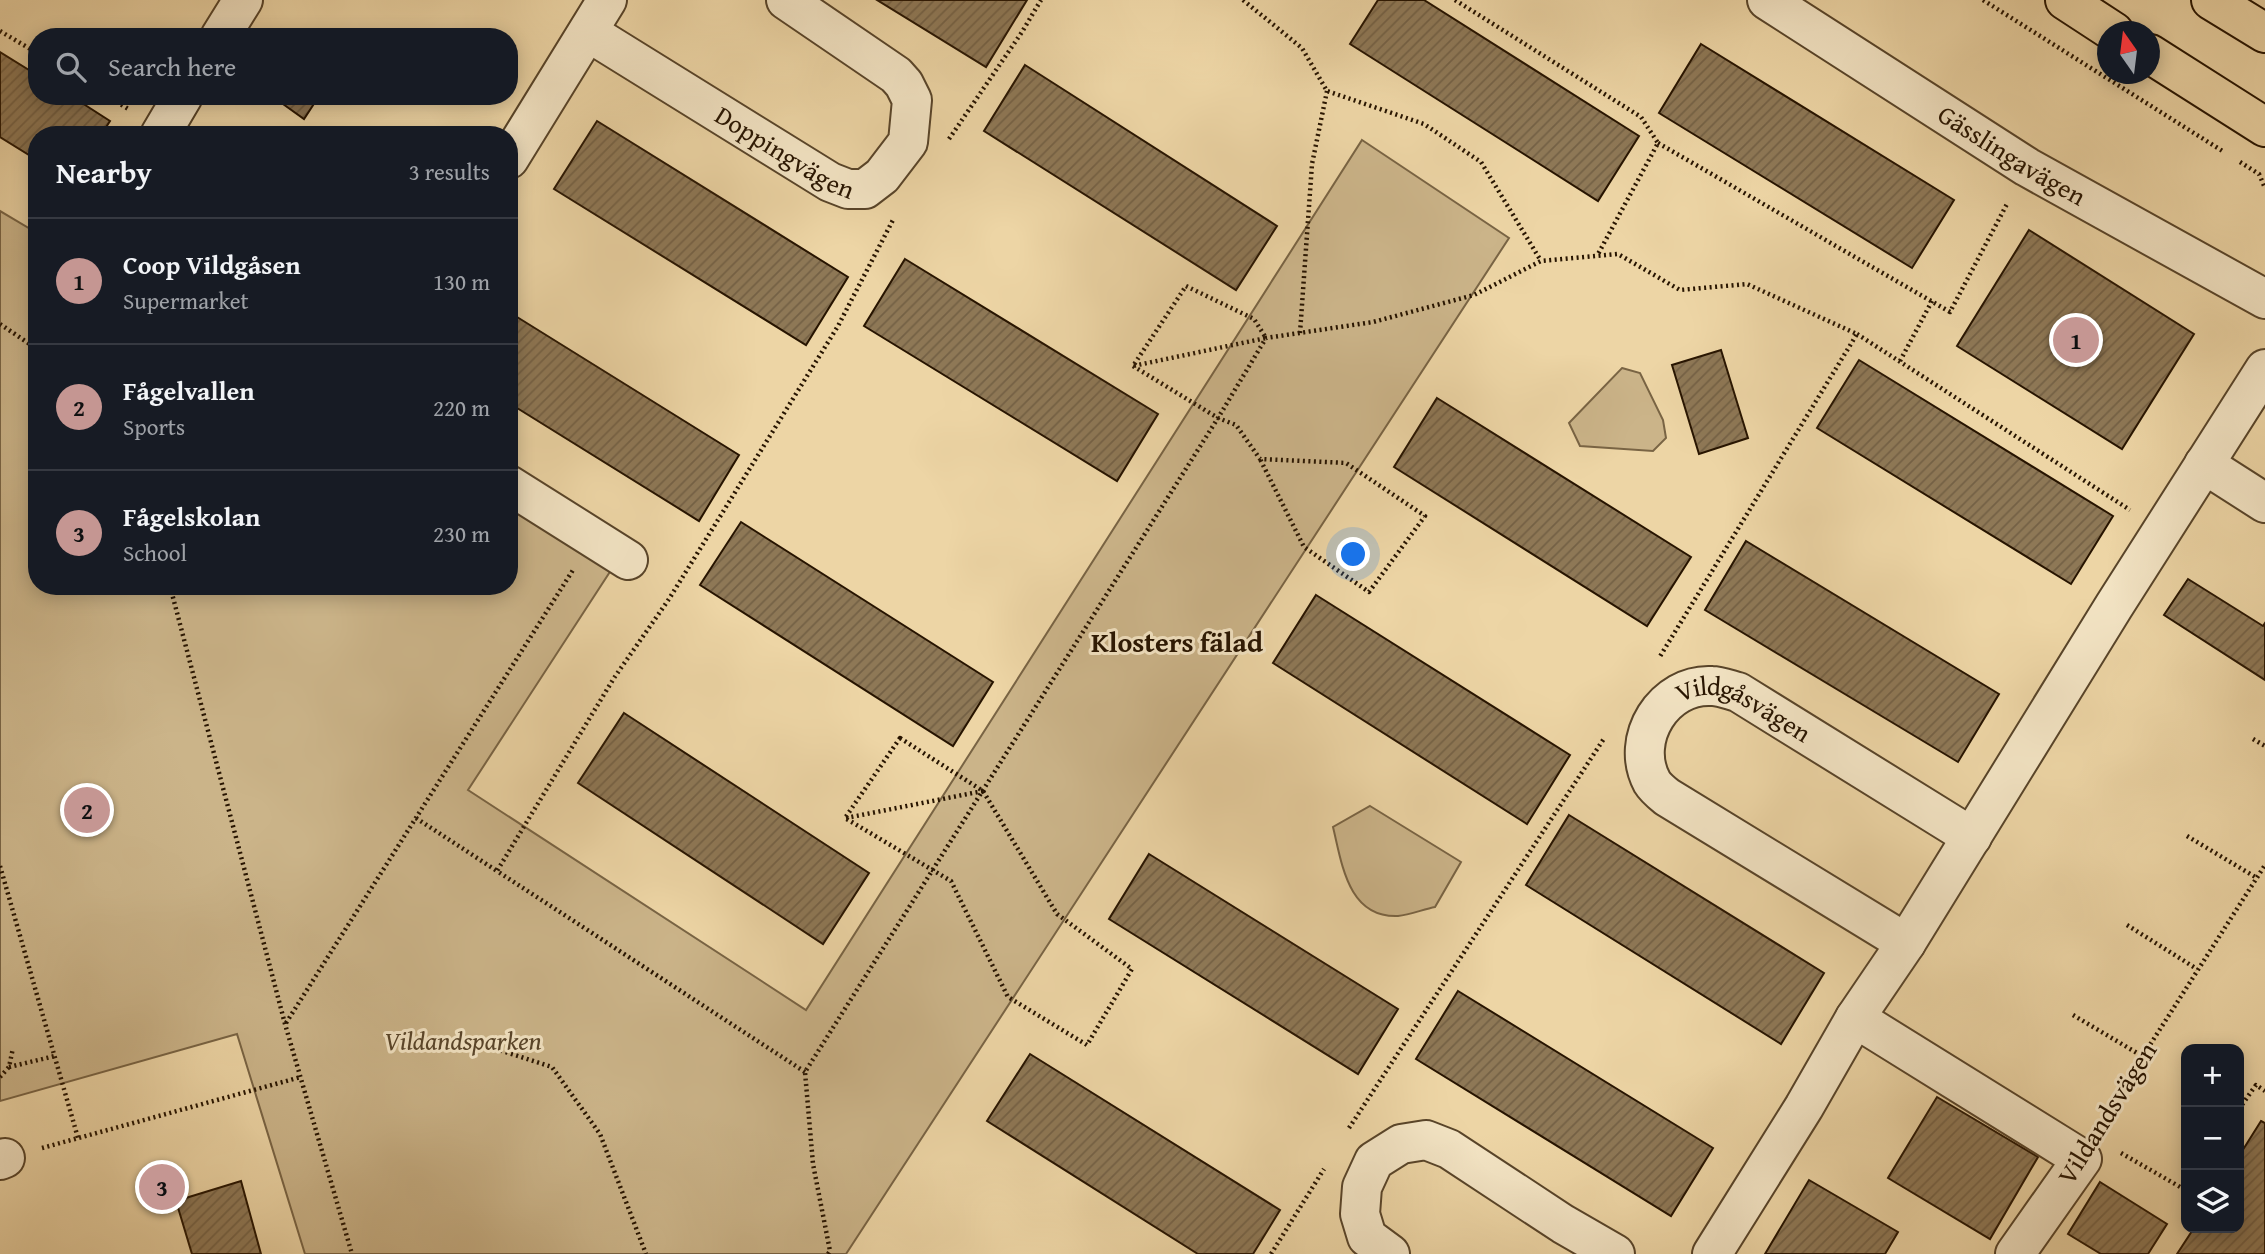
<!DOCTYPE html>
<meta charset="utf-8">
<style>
:root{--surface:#171b24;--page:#242831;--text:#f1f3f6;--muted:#9ea1a6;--line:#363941;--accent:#c59692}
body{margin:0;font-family:"Gentium Book Plus",serif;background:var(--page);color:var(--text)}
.controls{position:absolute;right:21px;bottom:21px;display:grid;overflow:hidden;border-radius:14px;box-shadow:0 4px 18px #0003}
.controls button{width:63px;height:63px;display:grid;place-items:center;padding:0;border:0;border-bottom:2px solid var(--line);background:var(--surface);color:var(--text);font:35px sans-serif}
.compass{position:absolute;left:2097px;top:21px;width:63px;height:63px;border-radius:50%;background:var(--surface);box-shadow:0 4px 18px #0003;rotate:346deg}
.you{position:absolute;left:1354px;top:555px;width:24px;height:24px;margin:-18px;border:5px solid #fff;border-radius:50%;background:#1a73e8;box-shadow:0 0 0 10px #1a73e833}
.badge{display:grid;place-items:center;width:46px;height:46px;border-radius:50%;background:var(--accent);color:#111;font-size:23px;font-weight:700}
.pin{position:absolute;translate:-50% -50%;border:4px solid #fff;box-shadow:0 2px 7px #0006}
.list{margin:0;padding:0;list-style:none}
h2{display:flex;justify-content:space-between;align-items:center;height:91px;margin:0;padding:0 28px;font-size:30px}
h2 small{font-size:23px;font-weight:400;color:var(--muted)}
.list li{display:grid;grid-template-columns:46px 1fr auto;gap:21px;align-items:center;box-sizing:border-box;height:126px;padding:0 28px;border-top:2px solid var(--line)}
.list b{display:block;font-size:26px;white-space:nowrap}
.list p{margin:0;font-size:23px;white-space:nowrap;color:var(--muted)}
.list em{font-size:23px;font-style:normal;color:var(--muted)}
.icon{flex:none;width:38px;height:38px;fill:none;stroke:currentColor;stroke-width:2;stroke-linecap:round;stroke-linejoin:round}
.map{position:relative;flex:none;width:2265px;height:1254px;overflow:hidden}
.search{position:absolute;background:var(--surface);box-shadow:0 4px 18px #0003;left:28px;top:28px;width:490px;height:77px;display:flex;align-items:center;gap:18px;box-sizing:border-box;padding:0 24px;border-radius:28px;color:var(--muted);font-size:26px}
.panel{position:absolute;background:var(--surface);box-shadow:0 4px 18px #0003;left:28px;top:126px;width:490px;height:469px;border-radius:28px}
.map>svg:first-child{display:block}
.green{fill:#cbb489;stroke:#796444;stroke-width:2}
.building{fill:url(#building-hatch);stroke:#271400;stroke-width:2}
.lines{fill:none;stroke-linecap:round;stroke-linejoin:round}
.minor-casing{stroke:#584429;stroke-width:42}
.major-casing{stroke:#271400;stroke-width:42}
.path{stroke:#271400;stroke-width:4.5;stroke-dasharray:2 3.5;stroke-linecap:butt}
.minor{stroke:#f3e4c4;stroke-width:38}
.major{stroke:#edd5a5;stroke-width:38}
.labels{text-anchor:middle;stroke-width:6;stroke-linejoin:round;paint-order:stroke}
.street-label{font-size:26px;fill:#271400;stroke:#f3e4c4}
.park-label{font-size:26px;font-style:italic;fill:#584429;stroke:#f3e4c4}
.neighbourhood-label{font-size:28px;font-weight:bold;fill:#271400;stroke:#f3e4c4}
</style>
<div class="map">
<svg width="2265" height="1254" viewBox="0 0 2265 1254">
<defs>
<pattern id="building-hatch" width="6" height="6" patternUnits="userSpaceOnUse" patternTransform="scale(1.75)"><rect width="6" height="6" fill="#8e7856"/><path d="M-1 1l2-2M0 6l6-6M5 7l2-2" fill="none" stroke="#746145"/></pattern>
</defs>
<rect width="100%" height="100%" fill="#edd5a5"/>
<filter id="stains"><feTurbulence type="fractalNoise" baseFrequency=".00286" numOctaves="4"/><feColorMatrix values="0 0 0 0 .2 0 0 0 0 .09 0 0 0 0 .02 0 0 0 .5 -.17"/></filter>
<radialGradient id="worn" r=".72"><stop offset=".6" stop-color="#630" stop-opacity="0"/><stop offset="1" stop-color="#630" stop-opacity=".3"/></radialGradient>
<!-- green -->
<g class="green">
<polygon points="1362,140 1509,238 846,1254 305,1254 237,1034 0,1101 0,211 37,233 37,586 509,586 509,496 615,564 468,790 806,1010"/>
<polygon points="1622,368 1640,373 1663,420 1666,438 1653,451 1580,446 1569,423"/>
<path d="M1370 806 1461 862 1435 907C1424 909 1410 915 1398 916 1348 918 1342 864 1333 827Z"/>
</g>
<!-- building -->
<g class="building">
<polygon points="877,0 1027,0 986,67"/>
<polygon points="1378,0 1424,0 1639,136 1598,201 1350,44"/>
<polygon points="1701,44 1954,200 1912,268 1659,113"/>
<polygon points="0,52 37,75 37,96 71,96 110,121 101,135 37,135 37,160 0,137"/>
<polygon points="1025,65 1277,226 1236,290 984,131"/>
<polygon points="288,96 319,96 304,119 283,104"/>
<polygon points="597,121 848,277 806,345 554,189"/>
<polygon points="2029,230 2194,334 2122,449 1957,346"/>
<polygon points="905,259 1158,414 1117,481 864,326"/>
<polygon points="509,312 739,455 699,521 509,403"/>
<polygon points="1721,350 1748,438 1699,454 1672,365"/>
<polygon points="1859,360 2113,516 2071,584 1817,428"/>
<polygon points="1437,398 1691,557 1647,626 1394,467"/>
<polygon points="741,522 993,682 953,746 700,585"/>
<polygon points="1746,541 1999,694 1958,762 1705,610"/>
<polygon points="2188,579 2263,626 2265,623 2265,680 2164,615"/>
<polygon points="1316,595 1570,755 1527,824 1273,663"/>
<polygon points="624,713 869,873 823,944 578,783"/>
<polygon points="1569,815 1824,973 1781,1044 1526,885"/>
<polygon points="1149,854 1398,1009 1358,1074 1109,919"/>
<polygon points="1458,991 1713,1148 1671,1216 1416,1059"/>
<polygon points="1030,1054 1280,1210 1253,1254 1198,1254 987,1121"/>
<polygon points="1937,1097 2038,1157 1990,1239 1888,1178"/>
<polygon points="2261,1121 2265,1123 2265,1254 2177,1254 2194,1228 2239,1228 2239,1156"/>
<polygon points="1809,1180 1898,1232 1885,1254 1765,1254"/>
<polygon points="241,1181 261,1254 192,1254 176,1201"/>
<polygon points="2100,1182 2167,1224 2148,1254 2101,1254 2068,1234"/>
</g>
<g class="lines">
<!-- minor casing -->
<g class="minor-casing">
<g id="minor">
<path id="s1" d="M1767 0 2027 167 2265 299"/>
<path id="s2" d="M588 32 830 182 848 189H865L882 176 908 142 912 100 904 84 896 75 786 0"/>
<polyline points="220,37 243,0"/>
<polyline points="160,135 183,96"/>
<polyline points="509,159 607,0"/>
<polyline points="2204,464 2265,503"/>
<polyline points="509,485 628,560"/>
<path id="s3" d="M1906 943 1667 797C1662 793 1655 787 1652 782 1629 739 1664 683 1712 686 1720 686 1730 690 1738 692L1972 837"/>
<polyline points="1855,1018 2082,1159 2015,1254"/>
<polyline points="0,1160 5,1158"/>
<polyline points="1390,1254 1367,1237 1360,1214 1362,1187 1374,1161 1401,1144 1426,1140 1449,1149 1563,1224 1615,1254"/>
<polyline points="1712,1254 1804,1107 1855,1018 1906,943 2114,606 2265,369"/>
</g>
</g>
<!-- major casing -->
<g class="major-casing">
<g id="major">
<polyline points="2065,0 2114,32"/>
<polyline points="2211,0 2265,33"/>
<polyline points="2150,54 2265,127"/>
</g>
</g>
<!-- path -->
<g class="path">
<polyline points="1243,0 1302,48 1327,91 1424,124 1481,162 1541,261"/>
<polyline points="1455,0 1641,117 1658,143 1597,256"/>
<polyline points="1983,0 2224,152"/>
<polyline points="0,31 37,53"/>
<polyline points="107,96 130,110"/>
<polyline points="949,139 1022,32 1041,0"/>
<polyline points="1658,143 1950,312 2008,202"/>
<polyline points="2240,162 2259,174 2265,188"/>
<polygon points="1186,286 1254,319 1266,338 1133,366"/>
<polyline points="0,324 37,349"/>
<polyline points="1300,333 1312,164 1327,91"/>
<polyline points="1857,334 2130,510"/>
<polyline points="1900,361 1932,301"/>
<polyline points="1133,366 1218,418 1236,425 1260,459 1346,463 1425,516 1369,592 1304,547 1260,459"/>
<polyline points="170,586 285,1024 352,1254"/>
<polygon points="900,738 983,791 1057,914 1132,969 1087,1045 1008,997 951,881 845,818"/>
<polyline points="2253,739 2265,746"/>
<polyline points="416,818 497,871"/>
<polyline points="846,818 983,791"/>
<polyline points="2187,836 2257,878"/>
<polyline points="0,866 78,1138"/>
<polyline points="2127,925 2197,969"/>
<polyline points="2073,1015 2142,1056"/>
<polyline points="286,1023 573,570"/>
<polyline points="490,1047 552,1067 600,1134 646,1254"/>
<polyline points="9,1067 55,1056"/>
<polyline points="805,1072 497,871 614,678 669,599 838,326 894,218"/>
<polyline points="0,1077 9,1067 13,1048"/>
<polyline points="2239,1109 2256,1085 2265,1091"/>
<polyline points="2100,1123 2265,865"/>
<polyline points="1349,1128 1605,737"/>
<polyline points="42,1148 301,1077"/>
<polyline points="2121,1153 2182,1188 2186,1183"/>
<polyline points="828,1254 830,1251 813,1164 805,1072 1218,418 1266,338 1373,322 1474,295 1541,261 1618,254 1680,290 1747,284 1857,334 1659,658"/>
<polyline points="1271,1254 1324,1169"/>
</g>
<!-- minor -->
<use href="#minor" class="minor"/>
<!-- major -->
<use href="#major" class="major"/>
</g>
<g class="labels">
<!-- street labels -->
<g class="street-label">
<text dy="9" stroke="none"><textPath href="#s2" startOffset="231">Doppingvägen</textPath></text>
<text dy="9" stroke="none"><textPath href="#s1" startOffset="290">Gässlingavägen</textPath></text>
<text dy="9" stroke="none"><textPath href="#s3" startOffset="474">Vildgåsvägen</textPath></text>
<text transform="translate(2107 1113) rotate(-58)" y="9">Vildandsvägen</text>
</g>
<!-- park labels -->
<g class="park-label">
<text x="463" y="1050">Vildandsparken</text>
</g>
<!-- neighbourhood labels -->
<g class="neighbourhood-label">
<text x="1177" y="652">Klosters fälad</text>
</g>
</g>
<rect width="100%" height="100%" filter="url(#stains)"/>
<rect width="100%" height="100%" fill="url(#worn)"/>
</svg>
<div class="controls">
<button>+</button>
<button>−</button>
<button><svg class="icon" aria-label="layers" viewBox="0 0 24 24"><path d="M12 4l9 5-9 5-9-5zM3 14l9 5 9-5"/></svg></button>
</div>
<svg class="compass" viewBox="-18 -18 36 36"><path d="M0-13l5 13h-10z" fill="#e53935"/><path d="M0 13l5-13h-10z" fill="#9ea1a6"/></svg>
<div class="you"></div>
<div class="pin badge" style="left:2076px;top:340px">1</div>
<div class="pin badge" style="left:87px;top:810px">2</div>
<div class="pin badge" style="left:162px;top:1187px">3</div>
<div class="search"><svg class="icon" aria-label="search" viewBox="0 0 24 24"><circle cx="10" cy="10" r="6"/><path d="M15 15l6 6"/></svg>Search here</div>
<section class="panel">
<h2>Nearby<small>3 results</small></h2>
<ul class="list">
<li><span class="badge">1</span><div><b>Coop Vildgåsen</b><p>Supermarket</p></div><em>130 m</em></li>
<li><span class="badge">2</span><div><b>Fågelvallen</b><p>Sports</p></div><em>220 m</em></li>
<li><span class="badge">3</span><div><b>Fågelskolan</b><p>School</p></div><em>230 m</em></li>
</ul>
</section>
</div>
